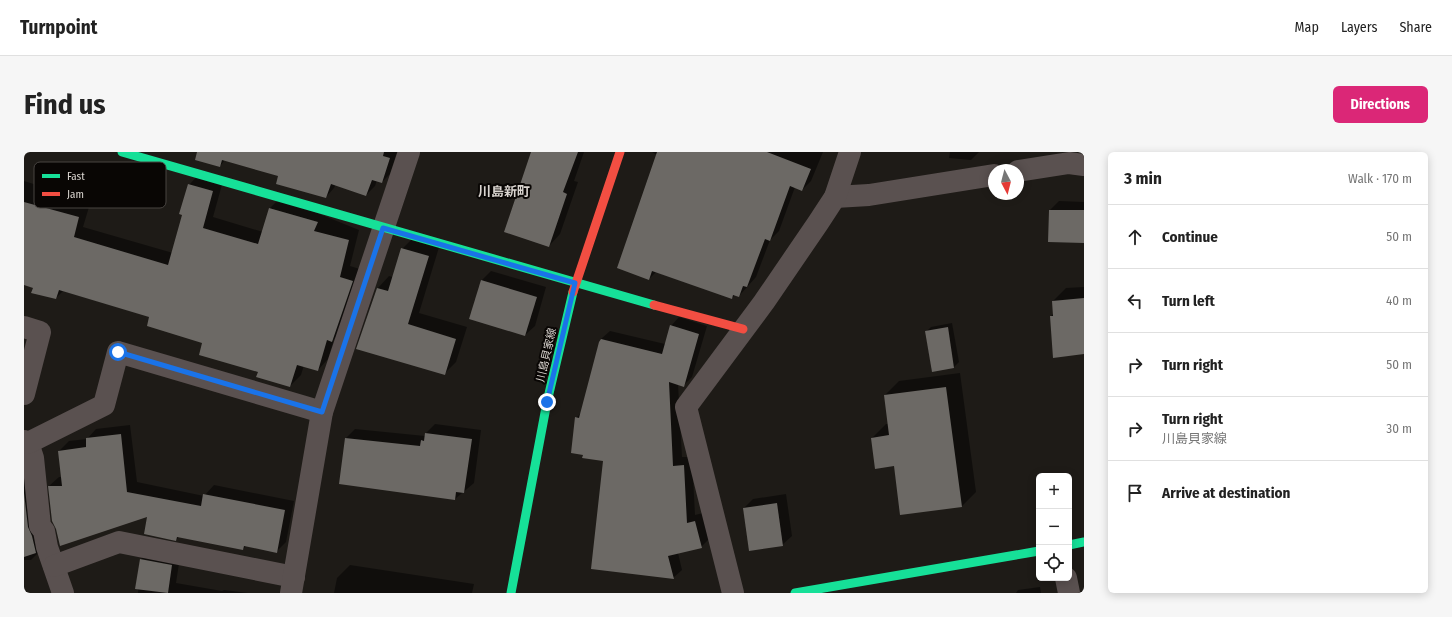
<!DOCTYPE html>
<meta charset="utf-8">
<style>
:root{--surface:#fff;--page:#f6f6f6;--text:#222;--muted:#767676;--line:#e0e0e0;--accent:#db2777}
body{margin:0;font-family:"Fira Sans Condensed","Noto Sans JP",sans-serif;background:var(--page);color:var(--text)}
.controls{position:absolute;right:12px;bottom:12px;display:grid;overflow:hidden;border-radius:6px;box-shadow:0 2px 10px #0003}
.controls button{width:36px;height:36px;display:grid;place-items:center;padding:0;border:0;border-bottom:1px solid var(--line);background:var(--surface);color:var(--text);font:20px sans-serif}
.compass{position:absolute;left:964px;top:12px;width:36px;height:36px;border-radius:50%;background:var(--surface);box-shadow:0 2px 10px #0003;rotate:173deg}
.stop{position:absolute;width:12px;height:12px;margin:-9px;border:3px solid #1a73e8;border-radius:50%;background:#fff}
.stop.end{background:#1a73e8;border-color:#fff;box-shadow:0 1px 4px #0008}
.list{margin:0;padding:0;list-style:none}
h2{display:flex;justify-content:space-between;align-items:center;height:52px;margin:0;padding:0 16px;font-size:17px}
h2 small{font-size:13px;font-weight:400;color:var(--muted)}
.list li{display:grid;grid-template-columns:26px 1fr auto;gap:12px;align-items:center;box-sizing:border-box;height:64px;padding:0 16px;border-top:1px solid var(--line)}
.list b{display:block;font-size:15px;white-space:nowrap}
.list p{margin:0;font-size:13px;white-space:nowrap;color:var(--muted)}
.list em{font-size:13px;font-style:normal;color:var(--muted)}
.icon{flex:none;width:22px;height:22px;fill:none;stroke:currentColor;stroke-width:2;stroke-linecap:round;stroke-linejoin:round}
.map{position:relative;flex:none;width:1060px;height:441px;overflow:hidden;border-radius:6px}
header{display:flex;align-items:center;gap:24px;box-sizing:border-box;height:56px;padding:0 20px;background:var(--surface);border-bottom:1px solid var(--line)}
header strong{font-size:19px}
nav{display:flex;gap:22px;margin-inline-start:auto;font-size:14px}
.intro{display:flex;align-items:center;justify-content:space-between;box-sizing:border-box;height:96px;padding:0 24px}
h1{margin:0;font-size:28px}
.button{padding:10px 18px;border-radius:6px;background:var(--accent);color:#fff;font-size:14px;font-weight:700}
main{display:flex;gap:24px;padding:0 24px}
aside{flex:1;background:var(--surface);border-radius:6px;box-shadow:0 2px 10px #0003}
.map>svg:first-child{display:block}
.shadow{fill:#0007}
.building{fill:#6c6965}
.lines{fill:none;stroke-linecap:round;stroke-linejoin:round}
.street{stroke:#5a5150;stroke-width:22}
.fast{stroke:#16e098;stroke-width:9}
.jam{stroke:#f24e42;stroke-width:9}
.route{stroke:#1a73e8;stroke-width:5}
.labels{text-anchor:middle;stroke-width:4;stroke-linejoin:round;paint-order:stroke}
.street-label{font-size:11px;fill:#dad5d0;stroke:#090604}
.quarter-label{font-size:13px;font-weight:bold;fill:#dad5d0;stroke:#090604}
.key{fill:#090604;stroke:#484441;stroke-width:1}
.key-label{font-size:11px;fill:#dad5d0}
</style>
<header>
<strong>Turnpoint</strong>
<nav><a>Map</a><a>Layers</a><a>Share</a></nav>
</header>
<div class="intro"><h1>Find us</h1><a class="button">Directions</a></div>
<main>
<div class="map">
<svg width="1060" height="441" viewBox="0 0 1060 441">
<rect width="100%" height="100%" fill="#1e1b17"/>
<!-- shadow -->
<g class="shadow">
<polygon points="174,0 373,0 366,22 358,30 353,28 351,34 342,43 312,32 310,36 302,45 256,23 201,8 196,14"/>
<polygon points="508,0 560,0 550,29 554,30 536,82 525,94"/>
<polygon points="628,0 799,0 787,29 778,38 771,35 755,79 746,88 732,125 715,144 711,143 708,146 632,120 625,127 633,3"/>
<polygon points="926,0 955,0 947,8 925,6"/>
<polygon points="175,22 199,29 189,65 239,80 246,56 256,46 335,78 326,114 339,118 319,178 310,187 304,207 294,218 280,213 277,223 266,234 127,165 39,139 32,146 0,132 0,29 16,34 13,41 65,55 59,75 149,101 159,62 165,33"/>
<polygon points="1035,49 1060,50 1060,90 1026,58"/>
<polygon points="390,85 416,92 395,161 443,175 432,210 420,222 334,196 354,136 365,124 369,125 378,97"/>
<polygon points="467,119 522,135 511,174 501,183 458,128"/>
<polygon points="1060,135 1060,202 1027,164 1030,161 1029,149 1042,136"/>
<polygon points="655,165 683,174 668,225 660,233 654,232 658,305 668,305 671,363 679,361 686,386 677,395 654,401 658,418 649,426 580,308 552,266 558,260 577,187 586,179 641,192 647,174"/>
<polygon points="928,171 935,210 930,215 908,219 902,180 907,175"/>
<polygon points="936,221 952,340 938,354 877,362 870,313 848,286 862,272 865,272 861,243 875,229"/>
<polygon points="411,272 457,278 450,331 431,347 317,331 322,286 331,277 401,284 402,281"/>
<polygon points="106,273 113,330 180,344 190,333 270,349 262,390 252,400 222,394 219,397 155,385 152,388 124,363 25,334 35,325 38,325 35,299 45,289 63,287 72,277"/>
<polygon points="0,325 16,399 7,408 0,408"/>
<polygon points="762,342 768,384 758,393 720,356 729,347"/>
<polygon points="125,399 156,405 152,431 198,439 200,438 224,441 114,441 117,407"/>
<polygon points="326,413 450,432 448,441 310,441 313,426"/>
<polygon points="1016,435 1017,441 992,441 994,438"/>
</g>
<!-- building -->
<g class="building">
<polygon points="173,0 360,0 359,4 366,6 358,31 348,28 342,44 307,32 302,46 252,32 254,24 198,8 196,15 171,8"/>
<polygon points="507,0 554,0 539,40 543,42 525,95 480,80"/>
<polygon points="633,0 743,0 787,17 778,39 766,34 746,89 741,87 723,135 719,134 715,145 709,143 708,147 628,119 625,128 593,116"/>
<polygon points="164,32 189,39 179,76 234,92 245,56 294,70 290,79 325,88 316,125 329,129 308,190 303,188 294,219 273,213 266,235 232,225 234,220 175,203 178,191 123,174 125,165 35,138 32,147 7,141 9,136 0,133 0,50 55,65 50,85 144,113 158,63 155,62"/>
<polygon points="1025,58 1060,58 1060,91 1024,90"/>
<polygon points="377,96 405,104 384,172 432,187 421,223 332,197 353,136 364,139"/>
<polygon points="457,128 513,145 501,184 445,167"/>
<polygon points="1060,146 1060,202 1029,206 1026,164 1029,164 1028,149"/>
<polygon points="646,173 675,182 660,235 645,230 649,314 660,313 663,371 671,369 678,396 644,404 650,427 567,417 579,309 558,306 559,303 547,301 551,265 555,266 575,190 577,187 638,202"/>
<polygon points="924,175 930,216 908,220 901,179"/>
<polygon points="922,235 938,355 876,363 870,314 851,317 847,286 865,283 860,243"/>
<polygon points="401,281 448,287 440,341 432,340 431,348 315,332 321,286 396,294 397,288 400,289"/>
<polygon points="97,282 103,340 177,354 179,342 261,358 253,401 220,394 219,398 153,385 152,389 120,382 123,365 36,394 32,377 28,369 24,334 38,334 34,299 62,295 62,286"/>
<polygon points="0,341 4,375 8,384 12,401 0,405"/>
<polygon points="753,351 759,394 725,399 719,356"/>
<polygon points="116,407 148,413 144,441 111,437"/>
</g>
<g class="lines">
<!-- street -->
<g class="street">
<polyline points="994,19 1045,11 1060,13"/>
<polyline points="811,45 845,43 970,23"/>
<polyline points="0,175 16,180 0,242"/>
<polyline points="0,289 4,291 9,306 16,374 20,379 23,395 39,441"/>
<polyline points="4,291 80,253 94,200 298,260"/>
<polyline points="30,414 95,390 270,425"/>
<polyline points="1042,426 1045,441"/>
<polyline points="267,441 298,260 385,0"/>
<polyline points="709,441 662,255 740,150 794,71 811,45 826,0"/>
</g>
<!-- fast -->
<g class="fast">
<polyline points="98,0 630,153"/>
<polyline points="1045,393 1060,390"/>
<polyline points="487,441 523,250 549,140"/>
<polyline points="771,441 1015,399"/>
</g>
<!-- jam -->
<g class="jam">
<polyline points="549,140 596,0"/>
<polyline points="630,153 719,177"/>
</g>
</g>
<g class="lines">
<!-- route -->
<polyline class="route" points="94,200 298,260 359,76 551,131 523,250"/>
</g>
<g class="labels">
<!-- street labels -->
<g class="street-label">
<text transform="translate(522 203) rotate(-77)" y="4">川島貝家線</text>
</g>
<!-- quarter labels -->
<g class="quarter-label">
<text x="480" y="44">川島新町</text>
</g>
</g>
<!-- legend -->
<rect x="10" y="10" width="132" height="46" rx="6" class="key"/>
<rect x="18" y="22" width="18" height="4" fill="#16e098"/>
<rect x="18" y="40" width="18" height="4" fill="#f24e42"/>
<g class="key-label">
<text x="43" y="28">Fast</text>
<text x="43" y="46">Jam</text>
</g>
</svg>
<div class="controls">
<button>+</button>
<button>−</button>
<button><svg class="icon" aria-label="locate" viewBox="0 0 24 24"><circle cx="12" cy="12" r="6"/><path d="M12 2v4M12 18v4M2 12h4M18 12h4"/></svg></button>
</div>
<svg class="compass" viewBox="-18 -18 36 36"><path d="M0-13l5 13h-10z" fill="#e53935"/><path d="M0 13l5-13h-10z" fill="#767676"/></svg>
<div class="stop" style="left:94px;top:200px"></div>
<div class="stop end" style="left:523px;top:250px"></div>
</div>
<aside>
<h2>3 min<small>Walk · 170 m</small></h2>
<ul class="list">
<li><svg class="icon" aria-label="ahead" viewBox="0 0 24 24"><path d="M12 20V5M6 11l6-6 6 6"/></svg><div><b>Continue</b></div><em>50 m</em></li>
<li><svg class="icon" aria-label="left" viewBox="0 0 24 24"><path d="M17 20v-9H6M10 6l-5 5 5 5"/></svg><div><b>Turn left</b></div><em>40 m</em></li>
<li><svg class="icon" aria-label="right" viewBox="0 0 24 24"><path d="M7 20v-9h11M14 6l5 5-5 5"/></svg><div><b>Turn right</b></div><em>50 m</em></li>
<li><svg class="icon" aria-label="right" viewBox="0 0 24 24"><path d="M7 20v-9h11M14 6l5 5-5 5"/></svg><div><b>Turn right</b><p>川島貝家線</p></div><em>30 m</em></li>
<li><svg class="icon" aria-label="arrive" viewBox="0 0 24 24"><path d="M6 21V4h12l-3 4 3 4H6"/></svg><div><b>Arrive at destination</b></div></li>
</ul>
</aside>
</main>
